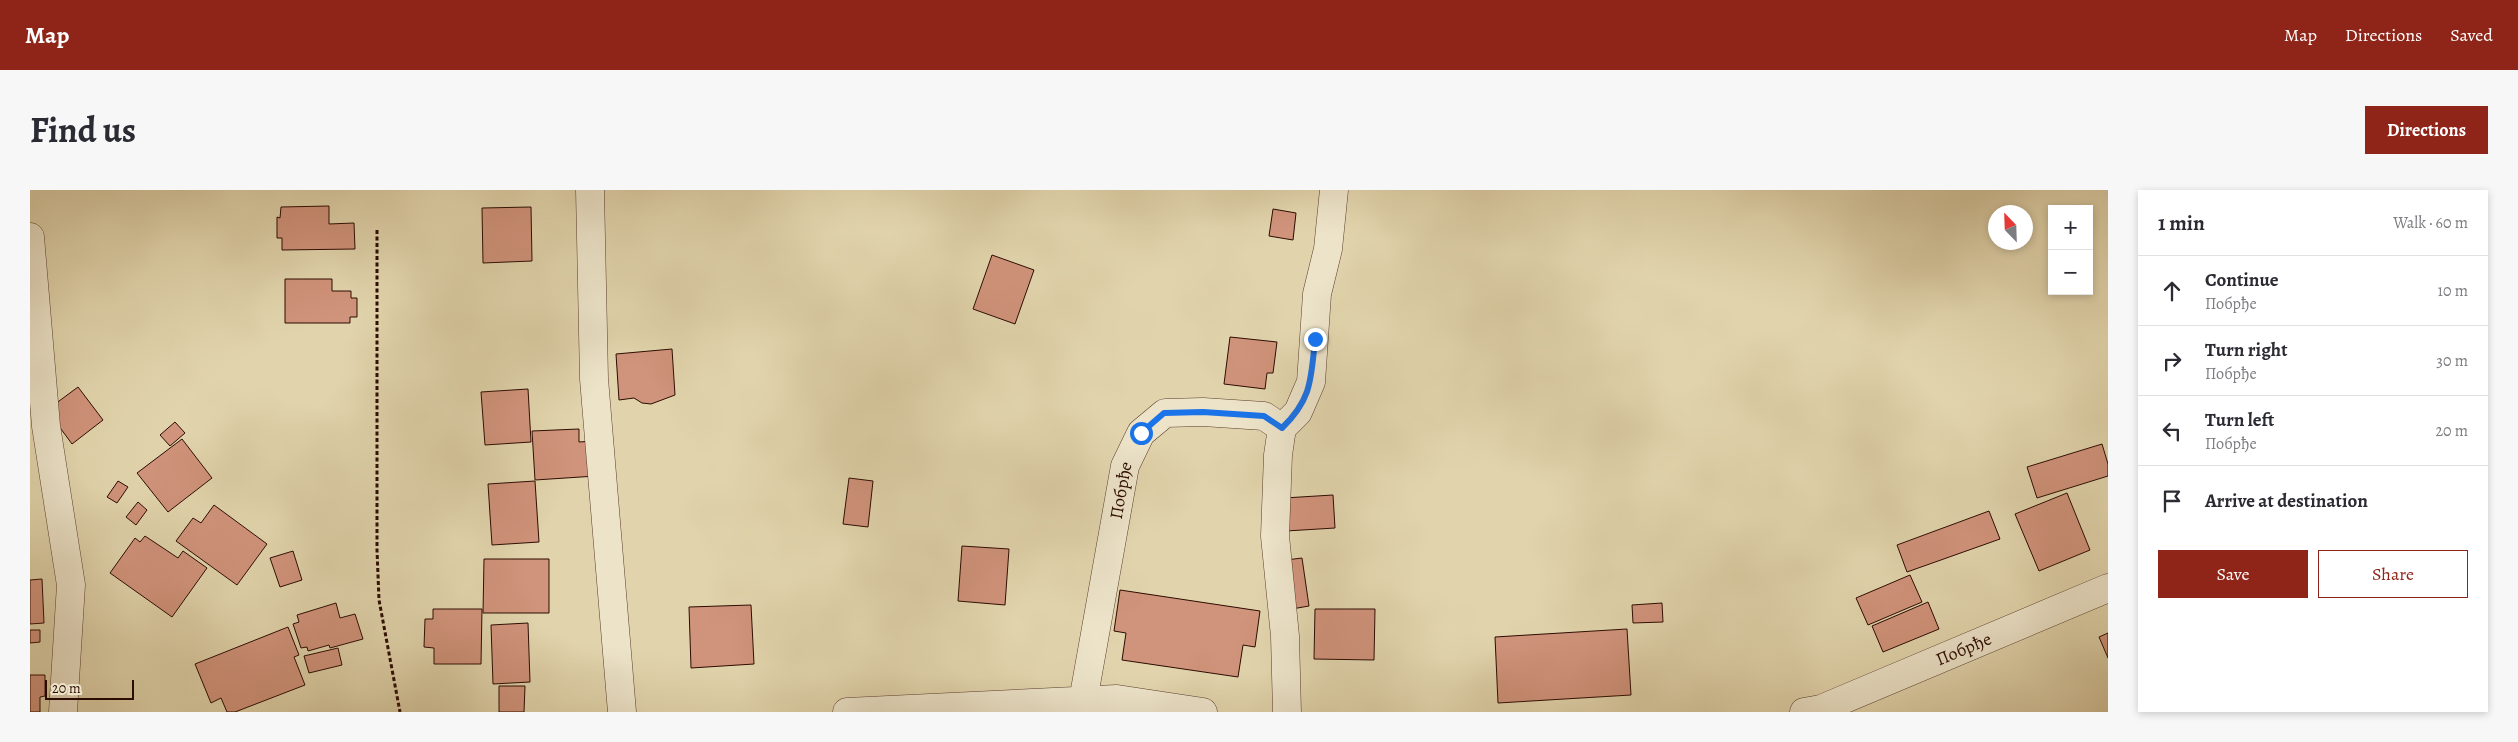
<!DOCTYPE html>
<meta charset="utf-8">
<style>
:root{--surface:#fff;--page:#f7f7f7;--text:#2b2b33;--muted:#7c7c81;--line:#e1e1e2;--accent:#8f2418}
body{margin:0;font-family:Alegreya,serif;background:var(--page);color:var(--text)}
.controls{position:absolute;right:15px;top:15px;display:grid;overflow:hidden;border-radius:0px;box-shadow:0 2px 8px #0003}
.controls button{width:45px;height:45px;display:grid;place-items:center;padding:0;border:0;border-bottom:1px solid var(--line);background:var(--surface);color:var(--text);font:25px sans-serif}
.compass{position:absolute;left:1958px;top:15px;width:45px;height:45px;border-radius:50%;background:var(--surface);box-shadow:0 2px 8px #0003;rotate:337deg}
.scale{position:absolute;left:15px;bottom:12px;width:89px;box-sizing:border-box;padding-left:5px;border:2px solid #2c0b01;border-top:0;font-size:14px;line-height:18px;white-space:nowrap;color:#2c0b01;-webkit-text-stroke:4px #ece3c9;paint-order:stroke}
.stop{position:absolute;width:15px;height:15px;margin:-11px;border:4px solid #1a73e8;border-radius:50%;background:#fff}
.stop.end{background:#1a73e8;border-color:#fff;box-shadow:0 1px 5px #0008}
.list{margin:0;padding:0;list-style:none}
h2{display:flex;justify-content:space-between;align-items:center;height:65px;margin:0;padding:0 20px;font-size:21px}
h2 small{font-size:16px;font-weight:400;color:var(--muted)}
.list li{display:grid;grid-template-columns:32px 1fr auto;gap:15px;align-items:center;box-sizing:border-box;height:70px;padding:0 20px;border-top:1px solid var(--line)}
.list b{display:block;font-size:19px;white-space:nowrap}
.list p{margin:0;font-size:16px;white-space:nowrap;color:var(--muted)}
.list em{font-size:16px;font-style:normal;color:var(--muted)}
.actions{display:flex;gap:10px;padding:15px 20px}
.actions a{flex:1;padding:11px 0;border:1px solid var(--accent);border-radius:0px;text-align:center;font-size:18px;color:var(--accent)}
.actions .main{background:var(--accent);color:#fff}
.icon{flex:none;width:28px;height:28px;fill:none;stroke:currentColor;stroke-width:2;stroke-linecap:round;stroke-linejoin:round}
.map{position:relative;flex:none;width:2078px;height:522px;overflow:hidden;border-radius:0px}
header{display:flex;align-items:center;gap:30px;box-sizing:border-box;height:70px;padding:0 25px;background:var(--accent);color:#fff}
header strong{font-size:24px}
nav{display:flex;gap:28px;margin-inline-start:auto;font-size:18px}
.intro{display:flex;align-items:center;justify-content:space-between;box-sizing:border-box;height:120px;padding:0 30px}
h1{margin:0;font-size:35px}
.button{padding:12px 22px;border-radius:0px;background:var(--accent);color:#fff;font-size:18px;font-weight:700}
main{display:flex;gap:30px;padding:0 30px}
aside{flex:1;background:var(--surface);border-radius:0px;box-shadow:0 2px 8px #0003}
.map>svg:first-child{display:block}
.building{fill:#d0937b;stroke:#2c0b01}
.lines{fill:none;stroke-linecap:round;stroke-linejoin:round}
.minor-casing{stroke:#593d2c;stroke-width:29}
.path{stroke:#2c0b01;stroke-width:3;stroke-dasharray:4 2.5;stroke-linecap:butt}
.minor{stroke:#ece3c9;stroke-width:28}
.route{stroke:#1a73e8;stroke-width:6}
.labels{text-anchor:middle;stroke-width:4.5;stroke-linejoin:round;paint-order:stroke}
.street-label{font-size:18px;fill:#2c0b01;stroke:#ece3c9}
</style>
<header>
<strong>Map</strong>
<nav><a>Map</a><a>Directions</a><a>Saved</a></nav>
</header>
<div class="intro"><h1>Find us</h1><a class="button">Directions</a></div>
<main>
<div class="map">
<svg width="2078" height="522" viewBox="0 0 2078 522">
<rect width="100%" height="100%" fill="#e1d4ac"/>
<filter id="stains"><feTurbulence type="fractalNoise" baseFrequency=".004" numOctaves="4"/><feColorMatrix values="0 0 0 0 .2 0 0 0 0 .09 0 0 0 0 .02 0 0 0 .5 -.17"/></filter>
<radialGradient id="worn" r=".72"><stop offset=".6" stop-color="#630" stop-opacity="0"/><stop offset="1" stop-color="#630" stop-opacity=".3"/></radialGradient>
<!-- building -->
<g class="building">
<polygon points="299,16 299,34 324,33 325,59 252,60 252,48 247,48 247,27 250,28 251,17"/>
<polygon points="501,17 502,71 453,73 452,18"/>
<polygon points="1243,19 1266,23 1263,50 1239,46"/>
<polygon points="962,65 1004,80 985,134 943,119"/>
<polygon points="255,89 302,89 302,101 321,101 321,108 327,108 327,127 320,127 320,133 255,133"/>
<polygon points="1200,147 1247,152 1243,183 1237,183 1235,199 1194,194"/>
<polygon points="642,159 645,205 621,214 612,213 604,208 589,210 586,164"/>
<polygon points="48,197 73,230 42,254 17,220"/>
<polygon points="498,199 501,252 455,255 451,202"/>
<polygon points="145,232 155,243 140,256 130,245"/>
<polygon points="549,239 549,252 564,251 566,286 505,290 502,241"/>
<polygon points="152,249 182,288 138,322 107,283"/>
<polygon points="2072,254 2078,274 2078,286 2007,308 1997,277"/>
<polygon points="819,288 843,291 838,337 813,334"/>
<polygon points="88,291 98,297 87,313 77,307"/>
<polygon points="505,291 509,352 462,355 458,294"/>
<polygon points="2037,303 2060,360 2009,381 1985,324"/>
<polygon points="1303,305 1305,338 1256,341 1254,308"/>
<polygon points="108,312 117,320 106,335 96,327"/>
<polygon points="184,315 237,354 207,395 146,351 163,328 171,333"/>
<polygon points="1959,321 1970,349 1877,382 1867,355"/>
<polygon points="115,346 148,368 153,361 177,378 142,427 80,383 105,348 110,352"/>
<polygon points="932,356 979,359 975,415 928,411"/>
<polygon points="263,361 272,390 250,397 240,368"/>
<polygon points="1272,368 1279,416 1256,420 1248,371"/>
<polygon points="454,369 519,369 519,423 453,423"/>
<polygon points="1880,385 1892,412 1838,435 1826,408"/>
<polygon points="12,389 14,433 0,434 0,390"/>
<polygon points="1090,400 1230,421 1225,457 1213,455 1208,487 1092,470 1096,443 1084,441"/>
<polygon points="1898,412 1909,439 1853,462 1842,436"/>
<polygon points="306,413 310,428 325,424 333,449 300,458 299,455 278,461 277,457 271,458 263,434 269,432 267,425"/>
<polygon points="1632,413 1633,432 1603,433 1602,415"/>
<polygon points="721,415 724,474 661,478 659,417"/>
<polygon points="403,419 452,419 451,474 404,474 404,458 394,457 395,429 403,429"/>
<polygon points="1285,419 1345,419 1344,470 1284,469"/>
<polygon points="498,433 500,492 463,494 461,435"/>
<polygon points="258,437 269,465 264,467 275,495 205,522 197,522 191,508 181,513 165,474"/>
<polygon points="1597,439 1601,505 1468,513 1465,447"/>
<polygon points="0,440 10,440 10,452 0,453"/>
<polygon points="2078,443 2078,468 2069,447"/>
<polygon points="308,458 312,475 279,483 274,466"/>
<polygon points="0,485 15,485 15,506 10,507 10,522 0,522"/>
<polygon points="469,496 495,496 494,522 469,522"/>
</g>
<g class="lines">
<!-- minor casing -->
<g class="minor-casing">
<g id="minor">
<polyline points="560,0 564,189 592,522"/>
<polyline points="0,47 16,236 41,395 33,522"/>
<polyline points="1252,238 1268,222 1281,192 1287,104 1298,59 1304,0"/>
<path id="s1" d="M1053 511 1095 276 1111 243 1135 223 1173 222 1234 226 1252 238 1248 265 1245 346 1255 446 1257 522"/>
<polyline points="817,522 1087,509 1173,522"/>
<path id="s2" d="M1774 522 1791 519 2078 398"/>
</g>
</g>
<!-- path -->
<polyline class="path" points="347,40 347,360 349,410 370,522"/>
<!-- minor -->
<use href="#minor" class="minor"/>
</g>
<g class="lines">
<!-- route -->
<path class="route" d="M1111 243 1134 223 1173 222 1234 226 1252 238C1282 209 1281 189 1285 149"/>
</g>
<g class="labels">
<!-- street labels -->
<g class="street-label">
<text dy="6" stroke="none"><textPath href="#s1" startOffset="214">Побрђе</textPath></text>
<text dy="6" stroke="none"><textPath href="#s2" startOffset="172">Побрђе</textPath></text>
</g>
</g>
<rect width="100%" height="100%" filter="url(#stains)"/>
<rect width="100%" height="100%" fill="url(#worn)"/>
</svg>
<div class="controls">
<button>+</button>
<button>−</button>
</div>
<svg class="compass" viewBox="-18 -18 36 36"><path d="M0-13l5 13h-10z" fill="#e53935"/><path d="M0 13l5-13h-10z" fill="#7c7c81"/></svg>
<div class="scale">20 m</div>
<div class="stop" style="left:1111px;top:243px"></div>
<div class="stop end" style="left:1285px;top:149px"></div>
</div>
<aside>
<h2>1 min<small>Walk · 60 m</small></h2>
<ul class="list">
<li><svg class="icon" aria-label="ahead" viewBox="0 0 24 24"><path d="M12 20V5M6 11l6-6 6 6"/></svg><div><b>Continue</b><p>Побрђе</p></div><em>10 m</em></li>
<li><svg class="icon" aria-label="right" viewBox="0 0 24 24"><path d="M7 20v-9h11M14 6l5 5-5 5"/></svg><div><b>Turn right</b><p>Побрђе</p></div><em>30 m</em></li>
<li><svg class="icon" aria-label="left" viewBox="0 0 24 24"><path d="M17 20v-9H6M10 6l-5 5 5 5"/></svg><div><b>Turn left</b><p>Побрђе</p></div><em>20 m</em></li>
<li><svg class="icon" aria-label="arrive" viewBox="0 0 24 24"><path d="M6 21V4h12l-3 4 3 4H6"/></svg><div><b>Arrive at destination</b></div></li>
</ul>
<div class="actions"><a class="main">Save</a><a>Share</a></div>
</aside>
</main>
